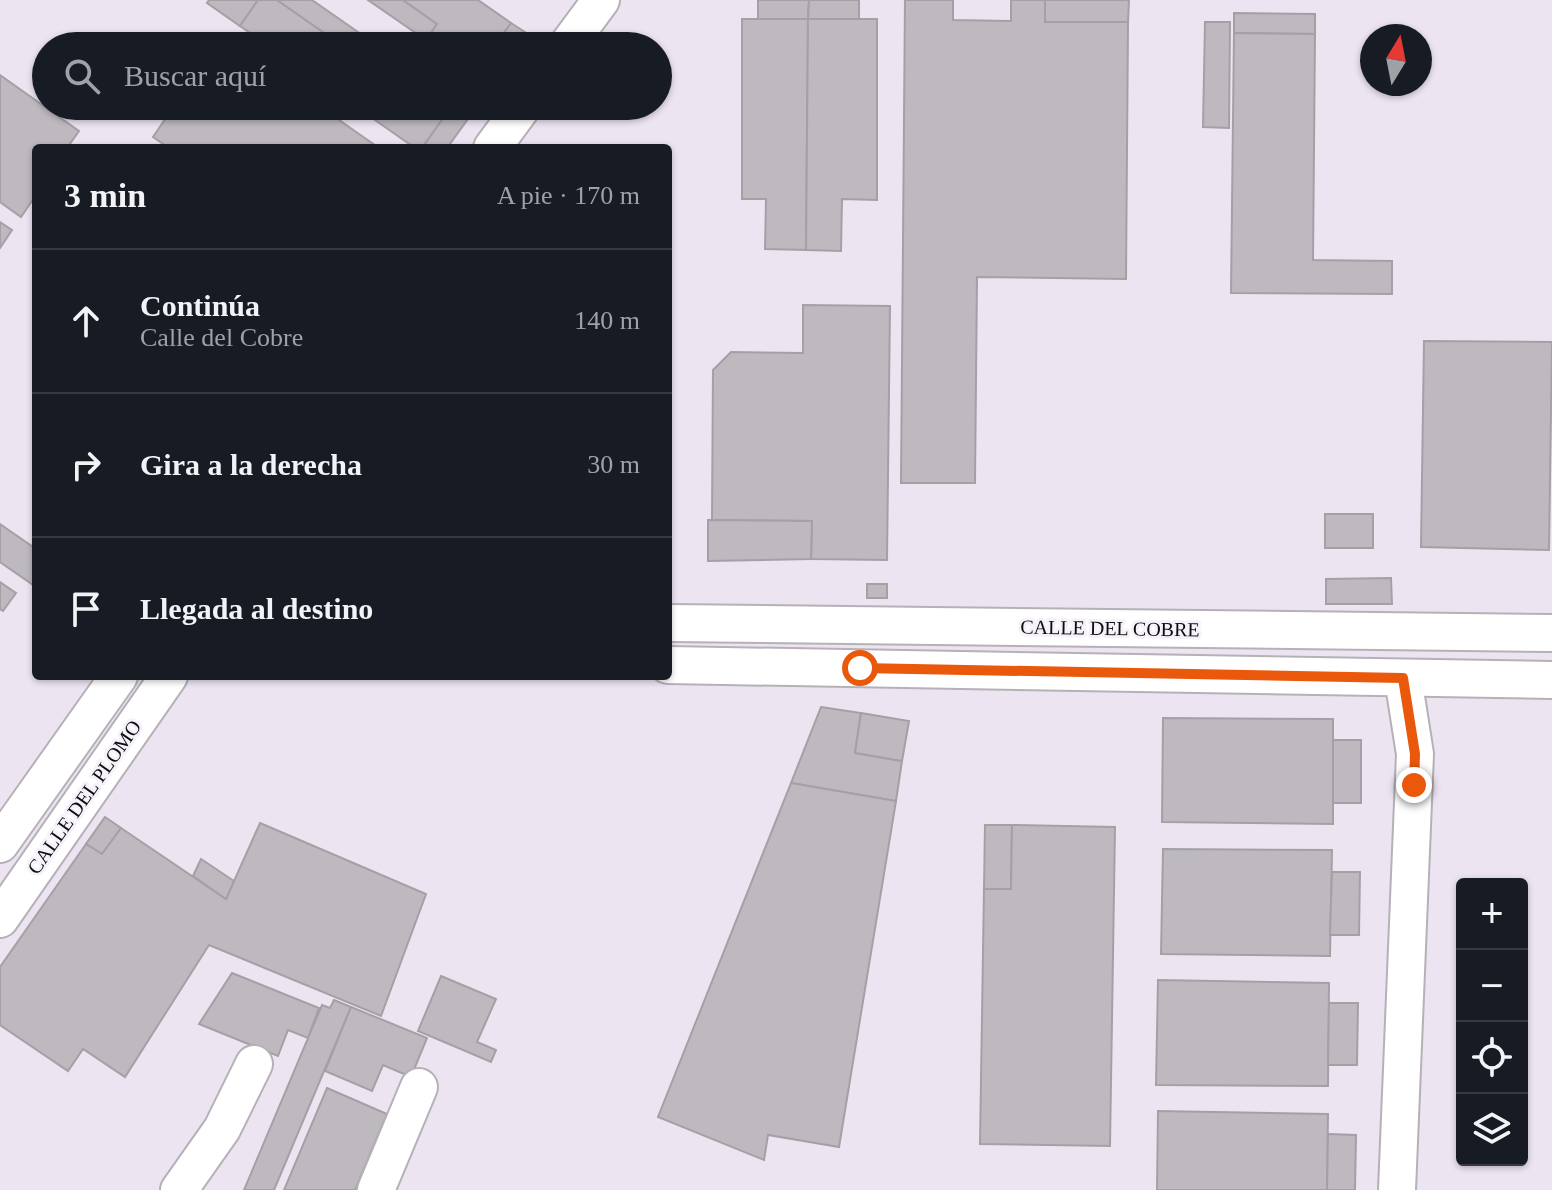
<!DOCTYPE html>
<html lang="es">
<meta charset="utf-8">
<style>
:root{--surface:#171b24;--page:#242831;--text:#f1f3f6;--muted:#9ea1a6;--line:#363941}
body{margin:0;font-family:Georgia,serif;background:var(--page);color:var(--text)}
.controls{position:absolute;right:24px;bottom:24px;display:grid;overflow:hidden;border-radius:8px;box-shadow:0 2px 6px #0004}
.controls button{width:72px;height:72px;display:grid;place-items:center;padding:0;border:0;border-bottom:2px solid var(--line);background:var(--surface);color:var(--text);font:40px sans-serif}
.compass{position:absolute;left:1360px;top:24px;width:72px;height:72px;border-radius:50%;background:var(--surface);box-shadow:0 2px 6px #0004;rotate:10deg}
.stop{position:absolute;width:24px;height:24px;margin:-18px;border:6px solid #ea580c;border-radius:50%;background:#fff}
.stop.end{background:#ea580c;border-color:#fff;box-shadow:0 2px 8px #0008}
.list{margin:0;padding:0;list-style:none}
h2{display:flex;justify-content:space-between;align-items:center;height:104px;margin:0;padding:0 32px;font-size:34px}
h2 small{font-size:26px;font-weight:400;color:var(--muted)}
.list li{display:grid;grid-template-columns:52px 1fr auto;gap:24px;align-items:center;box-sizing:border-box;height:144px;padding:0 32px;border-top:2px solid var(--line)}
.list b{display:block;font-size:30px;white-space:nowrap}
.list p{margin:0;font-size:26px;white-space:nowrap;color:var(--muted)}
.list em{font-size:26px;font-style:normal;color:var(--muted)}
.icon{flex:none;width:44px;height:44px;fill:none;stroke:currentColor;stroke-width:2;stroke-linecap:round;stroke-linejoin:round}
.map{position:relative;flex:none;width:1552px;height:1190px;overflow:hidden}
.search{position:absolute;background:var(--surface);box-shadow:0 2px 6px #0004;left:32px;top:32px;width:640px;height:88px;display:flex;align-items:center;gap:20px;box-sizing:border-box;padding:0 28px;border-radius:44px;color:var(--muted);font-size:30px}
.panel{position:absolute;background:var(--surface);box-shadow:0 2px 6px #0004;left:32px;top:144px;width:640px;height:536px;border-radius:8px}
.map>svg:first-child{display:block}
.built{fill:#ede4f2;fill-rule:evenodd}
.building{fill:#bdb9bf;stroke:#a4a0a6;stroke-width:2}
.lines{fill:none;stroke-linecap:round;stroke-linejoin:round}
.minor-casing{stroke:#b5b1b7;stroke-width:40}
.minor{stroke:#fff;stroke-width:36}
.route{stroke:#ea580c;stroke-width:10}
.labels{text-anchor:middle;stroke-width:6;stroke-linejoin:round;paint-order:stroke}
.street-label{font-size:20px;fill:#0e0c0f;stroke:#f6f2f9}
</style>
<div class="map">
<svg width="1552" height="1190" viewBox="0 0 1552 1190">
<rect width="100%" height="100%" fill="#f6f2f9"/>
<!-- built -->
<path class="built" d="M0 0H1552V1190H0ZM1372 36H1420V84H1372ZM46 46H658V106H46ZM36 148H668V676H36ZM1462 884H1522V1160H1462Z"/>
<!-- building -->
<g class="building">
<polygon points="209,0 258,0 240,26 207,3"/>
<polygon points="258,0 277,0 343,46 269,46 240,26"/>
<polygon points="277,0 312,0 378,46 343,46"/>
<polygon points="368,0 403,0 437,24 426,40"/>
<polygon points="403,0 478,0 511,23 495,46 434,46 426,40 437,24"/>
<polygon points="758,0 809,0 808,19 758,19"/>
<polygon points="809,0 859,0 859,19 808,19"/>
<polygon points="905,0 953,0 953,20 1011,21 1011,0 1045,0 1045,22 1128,22 1126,279 977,277 975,483 901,483"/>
<polygon points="1045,0 1129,0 1128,22 1045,22"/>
<polygon points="1234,13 1315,14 1315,34 1234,33"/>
<polygon points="742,19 808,19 806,250 765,249 766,199 742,199"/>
<polygon points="808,19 877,19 877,200 842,199 841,251 806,250"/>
<polygon points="1205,22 1230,22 1229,128 1203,127"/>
<polygon points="511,23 528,34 520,46 495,46"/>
<polygon points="1234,33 1315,34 1313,260 1392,261 1392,294 1231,293"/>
<polygon points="0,75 79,131 67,148 36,148 36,195 21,217 0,202"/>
<polygon points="174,106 319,106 379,148 169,148 153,137"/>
<polygon points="355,106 452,106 422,148 415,148"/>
<polygon points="452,106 465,106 473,112 447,148 422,148"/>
<polygon points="0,222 12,230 0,248"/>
<polygon points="803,305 890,306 887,560 811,559 812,521 712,520 713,370 731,352 803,353"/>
<polygon points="1424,341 1552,342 1549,550 1421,547"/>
<rect x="1325" y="514" width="48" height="34"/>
<polygon points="708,520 812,521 811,559 708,561"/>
<polygon points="0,524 36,549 36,587 0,562"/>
<polygon points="1391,578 1392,604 1326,604 1326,579"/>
<polygon points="0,582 16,593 3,611 0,609"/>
<rect x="867" y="584" width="20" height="14"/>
<polygon points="821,707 861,713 855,753 902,761 896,801 791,783"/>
<polygon points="861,713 909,721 902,761 855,753"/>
<polygon points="1163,718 1333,719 1333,824 1162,822"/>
<rect x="1333" y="740" width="28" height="63"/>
<polygon points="791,783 896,801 839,1147 768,1135 764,1160 658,1117"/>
<polygon points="105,817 121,828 102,854 86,844"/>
<polygon points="260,823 426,894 381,1016 209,945 125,1077 83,1049 68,1071 0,1025 0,967 86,844 102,854 121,828 226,899"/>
<polygon points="985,825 1012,825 1011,889 984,889"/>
<polygon points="1012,825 1115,827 1110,1146 980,1144 984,889 1011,889"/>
<polygon points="1163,849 1332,850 1330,956 1161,954"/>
<polygon points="201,859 234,881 226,899 193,876"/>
<polygon points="1332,872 1360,872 1359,935 1330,935"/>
<polygon points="232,973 319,1008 308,1038 288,1030 278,1056 199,1024"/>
<polygon points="441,976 496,999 477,1042 496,1050 491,1062 418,1031"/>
<polygon points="1158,980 1329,983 1328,1086 1156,1085"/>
<polygon points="334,1000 351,1007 274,1190 244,1190 322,1005 330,1008"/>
<polygon points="1329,1003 1358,1003 1357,1065 1328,1065"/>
<polygon points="351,1007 427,1038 411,1077 383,1065 372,1091 325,1071"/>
<polygon points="327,1088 387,1114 355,1190 284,1190"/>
<polygon points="1158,1111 1328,1114 1327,1190 1157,1190"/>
<polygon points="1328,1134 1356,1135 1355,1190 1327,1190"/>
</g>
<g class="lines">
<!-- minor casing -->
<g class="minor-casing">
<g id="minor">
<polyline points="567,46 601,0"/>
<polyline points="492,148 523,106"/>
<polyline points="668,623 1552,633"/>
<polyline points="668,665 1552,680"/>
<polyline points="0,844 119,676"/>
<polyline points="0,919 169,676"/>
<polyline points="179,1190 222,1129 254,1064"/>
<polyline points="376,1190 419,1087"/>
<polyline points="1397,1190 1415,754 1403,678"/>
</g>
</g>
<!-- minor -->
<use href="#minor" class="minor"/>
</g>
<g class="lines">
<!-- route -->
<polyline class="route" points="860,668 1403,678 1415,754 1414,785"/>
</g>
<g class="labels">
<!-- street labels -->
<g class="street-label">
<text transform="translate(1110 628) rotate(1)" y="7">CALLE DEL COBRE</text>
<text transform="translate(84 797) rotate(-55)" y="7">CALLE DEL PLOMO</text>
</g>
</g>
</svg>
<div class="controls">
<button>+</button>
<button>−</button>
<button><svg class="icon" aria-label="locate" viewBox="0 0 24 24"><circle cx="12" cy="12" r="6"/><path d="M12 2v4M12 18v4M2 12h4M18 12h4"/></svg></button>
<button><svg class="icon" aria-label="layers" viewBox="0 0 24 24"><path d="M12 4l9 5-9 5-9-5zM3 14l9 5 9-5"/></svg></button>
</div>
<svg class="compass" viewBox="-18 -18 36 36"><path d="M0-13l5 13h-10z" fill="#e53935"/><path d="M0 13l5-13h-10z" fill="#9ea1a6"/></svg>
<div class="stop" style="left:860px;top:668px"></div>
<div class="stop end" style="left:1414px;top:785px"></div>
<div class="search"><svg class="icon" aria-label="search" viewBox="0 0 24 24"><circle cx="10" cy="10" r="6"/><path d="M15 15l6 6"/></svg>Buscar aquí</div>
<section class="panel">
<h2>3 min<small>A pie · 170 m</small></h2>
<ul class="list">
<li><svg class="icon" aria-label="ahead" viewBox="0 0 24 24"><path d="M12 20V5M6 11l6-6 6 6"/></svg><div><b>Continúa</b><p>Calle del Cobre</p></div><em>140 m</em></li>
<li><svg class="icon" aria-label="right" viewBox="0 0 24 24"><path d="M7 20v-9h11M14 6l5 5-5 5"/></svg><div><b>Gira a la derecha</b></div><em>30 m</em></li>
<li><svg class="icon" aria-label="arrive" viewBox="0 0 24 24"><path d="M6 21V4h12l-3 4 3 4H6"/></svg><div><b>Llegada al destino</b></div></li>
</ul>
</section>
</div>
